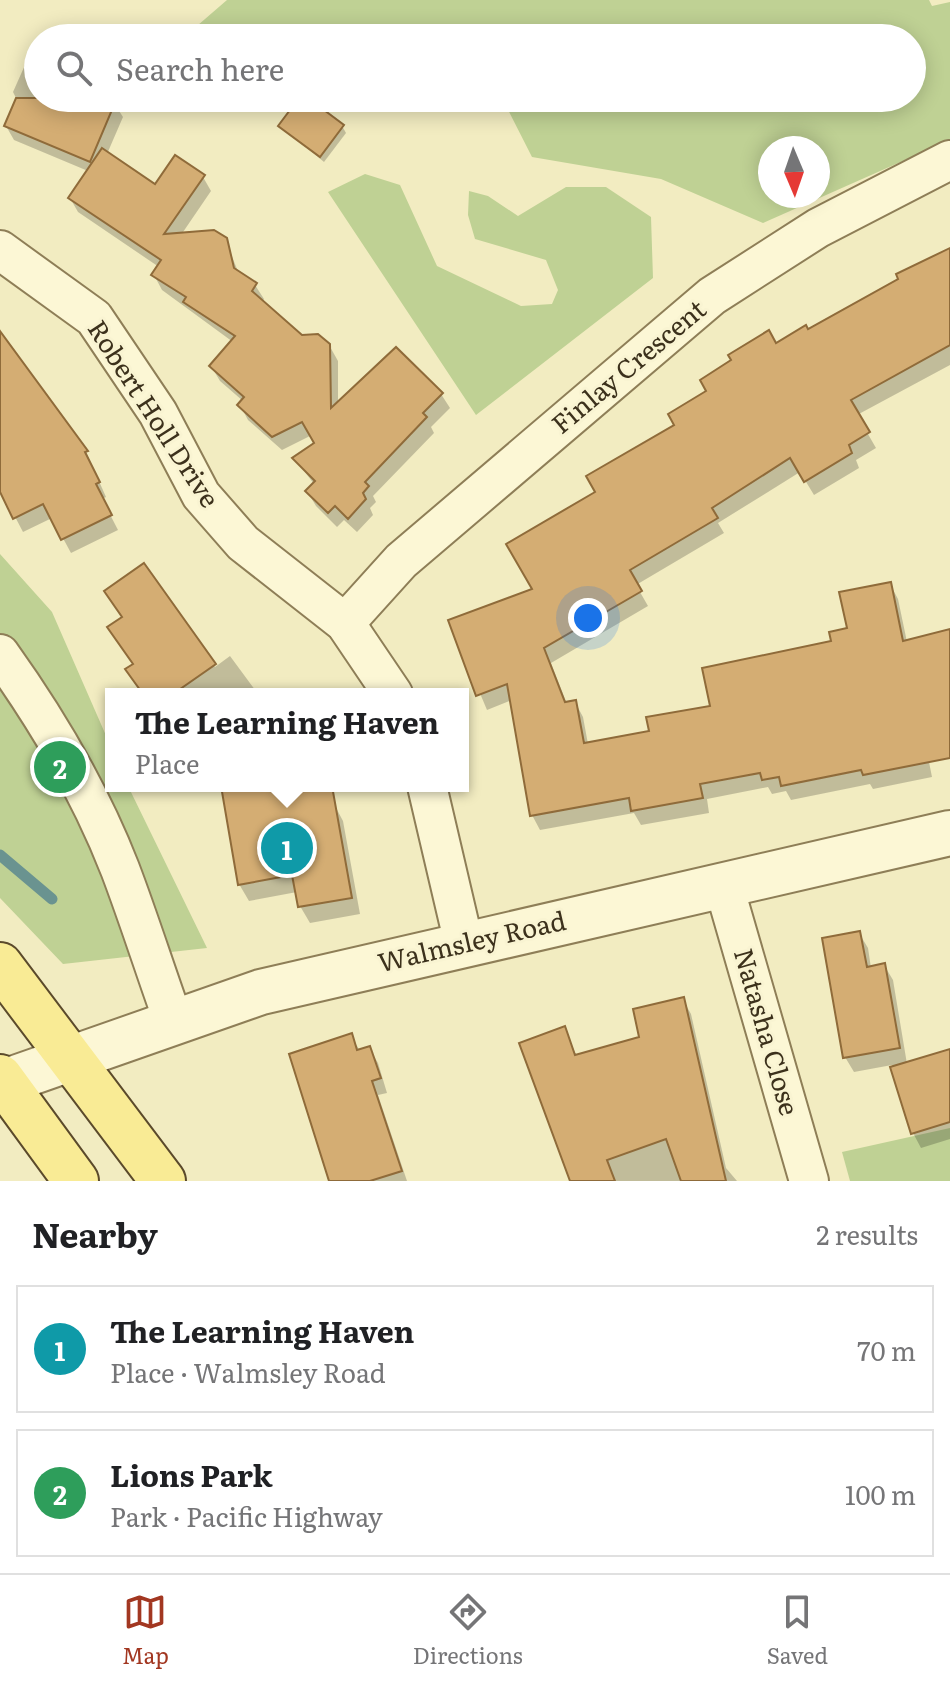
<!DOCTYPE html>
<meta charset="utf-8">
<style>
:root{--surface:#fff;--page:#f6f6f6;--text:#202124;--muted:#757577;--line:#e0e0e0;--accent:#a23721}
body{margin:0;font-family:Literata,serif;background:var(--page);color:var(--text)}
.compass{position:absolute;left:758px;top:136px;width:72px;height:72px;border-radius:50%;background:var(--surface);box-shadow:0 4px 20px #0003;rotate:178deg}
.you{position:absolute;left:588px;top:618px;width:28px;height:28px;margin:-20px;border:6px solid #fff;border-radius:50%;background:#1a73e8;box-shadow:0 0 0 12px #1a73e833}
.badge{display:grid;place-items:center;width:52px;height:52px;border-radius:50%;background:var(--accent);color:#fff;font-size:26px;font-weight:700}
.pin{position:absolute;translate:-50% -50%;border:4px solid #fff;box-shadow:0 2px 8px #0006}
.popup{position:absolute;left:105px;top:688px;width:364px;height:104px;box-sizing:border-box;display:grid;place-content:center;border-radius:0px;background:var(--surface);filter:drop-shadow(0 2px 6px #0005);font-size:26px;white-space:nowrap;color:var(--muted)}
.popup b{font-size:30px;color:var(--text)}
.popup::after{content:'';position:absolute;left:50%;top:100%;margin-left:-16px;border:16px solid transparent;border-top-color:var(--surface)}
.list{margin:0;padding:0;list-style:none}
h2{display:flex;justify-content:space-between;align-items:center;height:104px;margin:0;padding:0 32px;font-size:34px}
h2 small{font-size:26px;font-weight:400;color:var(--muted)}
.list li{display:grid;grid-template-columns:52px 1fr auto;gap:24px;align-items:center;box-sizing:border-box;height:128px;margin:0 16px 16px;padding:0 16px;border:2px solid var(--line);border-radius:0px}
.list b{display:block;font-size:30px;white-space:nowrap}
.list p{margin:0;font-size:26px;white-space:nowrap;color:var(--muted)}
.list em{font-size:26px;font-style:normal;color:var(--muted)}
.icon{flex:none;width:44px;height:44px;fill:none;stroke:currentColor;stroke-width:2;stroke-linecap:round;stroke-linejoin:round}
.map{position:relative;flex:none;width:950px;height:1181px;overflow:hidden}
.search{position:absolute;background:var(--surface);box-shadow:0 4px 20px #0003;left:24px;right:24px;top:24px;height:88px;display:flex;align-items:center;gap:20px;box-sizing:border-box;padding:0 28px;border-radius:44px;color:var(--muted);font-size:30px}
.sheet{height:392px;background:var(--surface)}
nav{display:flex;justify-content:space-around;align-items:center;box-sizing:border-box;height:112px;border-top:2px solid var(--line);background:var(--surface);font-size:22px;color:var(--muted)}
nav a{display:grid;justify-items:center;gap:4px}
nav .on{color:var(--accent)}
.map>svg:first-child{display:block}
.green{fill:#bfd194;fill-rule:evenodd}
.shadow{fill:#0003}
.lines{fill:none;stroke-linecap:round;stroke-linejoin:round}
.stream{stroke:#6a9390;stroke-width:11}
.building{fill:#d4ad73;stroke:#8f6b3a;stroke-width:2}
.minor-casing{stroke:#8e7e57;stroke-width:42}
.tertiary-casing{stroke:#8e7e57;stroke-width:48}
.primary-casing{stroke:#5b4a2b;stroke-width:48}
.minor{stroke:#fcf7d5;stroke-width:38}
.tertiary{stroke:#fcf7d5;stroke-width:44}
.primary{stroke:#f9eb95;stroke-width:44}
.labels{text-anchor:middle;stroke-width:6;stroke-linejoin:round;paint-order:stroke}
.street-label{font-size:26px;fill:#3c311c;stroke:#f9f4d2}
</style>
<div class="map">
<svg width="950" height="1181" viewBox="0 0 950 1181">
<rect width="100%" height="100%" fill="#f2ecc1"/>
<!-- green -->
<g class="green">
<path d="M227 0H929L932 6 950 2V140L763 223 661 179 532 157 502 98H912V38H183ZM770 148H818V196H770Z"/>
<polygon points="365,174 400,185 437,266 521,306 552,304 558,290 546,260 475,239 468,215 469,191 488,196 518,216 566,187 606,187 651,217 653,278 476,415 328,192"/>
<polygon points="0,554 52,612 111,747 111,786 128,786 207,948 63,964 0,898"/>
<polygon points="950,1128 950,1181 850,1181 842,1152"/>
</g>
<!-- shadow -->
<g class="shadow">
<polygon points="25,65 38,70 38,98 103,98 114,103 123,117 107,154 155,186 203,177 211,191 181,235 225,239 239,274 255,285 264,299 262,302 301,337 329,345 338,361 338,404 441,394 450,408 431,427 434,433 373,496 376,502 370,508 373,515 357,532 344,520 337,527 316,506 307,491 314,484 295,459 317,443 312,435 282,450 248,420 240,405 243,401 220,381 211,366 233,342 162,290 154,275 159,267 78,212 70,198 88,171 14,140 6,126 17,100 13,92"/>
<polygon points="302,98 342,126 346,133 324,162 281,126"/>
<polygon points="950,250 950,365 857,415 876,448 856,460 859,468 814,495 800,472 718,523 724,533 636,585 648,606 551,663 567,704 575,702 583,717 588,744 651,732 712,708 833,643 890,584 898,599 907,642 950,629 950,746 927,752 932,777 873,789 870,784 791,800 786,791 772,794 768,787 707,799 709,813 641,825 634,813 540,830 532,815 512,700 487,710 450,622 535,590 597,492 776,345 808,332"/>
<polygon points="0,335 86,452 106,497 102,499 118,530 71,553 52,518 23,532 0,488"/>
<polygon points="147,570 215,667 230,656 258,694 143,694 124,618"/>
<polygon points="223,786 299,786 334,804 343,821 360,914 310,923 300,906 297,892 249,901 239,884"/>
<polygon points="859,933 868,948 871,968 884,965 893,980 907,1064 950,1051 950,1139 921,1148 913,1133 892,1065 854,1072 845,1057"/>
<polygon points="683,1000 691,1014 726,1168 737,1181 572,1181 564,1028 577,1057 642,1038"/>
<polygon points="351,1036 360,1051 369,1048 378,1063 387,1093 378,1095 407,1181 331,1181"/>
</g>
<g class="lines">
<!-- stream -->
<polyline class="stream" points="0,855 52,899"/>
</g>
<!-- building -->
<g class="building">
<polygon points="16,98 117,98 90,162 4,126"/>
<polygon points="299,98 308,98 344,125 320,157 278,126"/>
<polygon points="102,148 155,184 175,155 205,175 164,234 214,230 227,238 234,268 257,283 252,291 302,335 318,334 330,344 331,408 396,347 443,393 423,413 427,417 365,482 369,486 363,493 366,499 348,519 335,506 328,513 305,491 315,481 292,458 314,443 302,422 272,437 237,405 244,397 209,366 235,336 183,302 186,297 151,275 161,260 68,198"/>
<polygon points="950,248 950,345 851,400 870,432 849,445 852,453 804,482 790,458 712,508 718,518 630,570 642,591 544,648 565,702 576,700 584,743 649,731 646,717 710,706 702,668 831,641 829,632 847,628 839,592 891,582 903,641 950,629 950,758 863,775 861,770 781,786 779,777 762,780 760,773 700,784 703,798 631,811 629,798 530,816 507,684 476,696 448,620 532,589 506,544 595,492 586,476 674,425 668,414 706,391 700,380 731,360 728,355 769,330 776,343 806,325 808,329 898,279 896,274"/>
<polygon points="0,331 88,451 85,452 100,482 96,484 112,515 61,540 43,504 13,519 0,492"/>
<polygon points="144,563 216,664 173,694 143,694 125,669 133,664 107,627 122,617 104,591"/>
<polygon points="221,786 332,786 352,898 298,907 292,875 238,885"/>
<polygon points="860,931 867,967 885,963 900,1048 843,1058 822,938"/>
<polygon points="684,997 726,1181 681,1181 666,1139 607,1160 615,1181 570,1181 519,1043 565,1026 575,1055 639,1037 633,1009"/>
<polygon points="352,1033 357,1050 370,1046 381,1078 372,1081 402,1171 370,1181 329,1181 289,1054"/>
<polygon points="950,1049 950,1122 911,1134 890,1067"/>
</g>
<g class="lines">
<!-- minor casing -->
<g class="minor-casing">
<g id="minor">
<polyline points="0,250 94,318 158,413 201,495 243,543 345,623 393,694"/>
<polyline points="345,623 401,561 712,296 818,228 950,160"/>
<path d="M0 654C48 721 90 792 120 869 139 919 155 970 173 1020"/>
<polyline points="427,786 464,944"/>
<polyline points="723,883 809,1181"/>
</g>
</g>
<!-- tertiary casing -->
<g class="tertiary-casing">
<polyline id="tertiary" points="4,1082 261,992 950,833"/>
</g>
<!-- primary casing -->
<g class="primary-casing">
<g id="primary">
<polyline points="0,965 163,1181"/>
<polyline points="0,1077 76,1181"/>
</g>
</g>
<!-- minor -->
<use href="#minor" class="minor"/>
<!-- tertiary -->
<use href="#tertiary" class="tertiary"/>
<!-- primary -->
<use href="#primary" class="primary"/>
</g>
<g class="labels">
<!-- street labels -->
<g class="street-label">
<text transform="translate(629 367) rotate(-40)" y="9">Finlay Crescent</text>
<text transform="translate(153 414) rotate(57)" y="9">Robert Holl Drive</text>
<text transform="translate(472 942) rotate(-13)" y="9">Walmsley Road</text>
<text transform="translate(766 1032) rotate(74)" y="9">Natasha Close</text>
</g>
</g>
</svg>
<svg class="compass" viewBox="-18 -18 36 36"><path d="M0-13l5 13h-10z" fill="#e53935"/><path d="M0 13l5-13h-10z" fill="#757577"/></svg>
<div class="you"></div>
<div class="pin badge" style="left:287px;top:848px;background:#0f9aa8">1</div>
<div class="popup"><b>The Learning Haven</b>Place</div>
<div class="pin badge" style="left:60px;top:767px;background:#2e9e5b">2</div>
<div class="search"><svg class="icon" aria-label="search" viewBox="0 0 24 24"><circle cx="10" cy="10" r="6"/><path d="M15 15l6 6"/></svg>Search here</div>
</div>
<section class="sheet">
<h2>Nearby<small>2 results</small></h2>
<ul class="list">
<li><span class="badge" style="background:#0f9aa8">1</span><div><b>The Learning Haven</b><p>Place · Walmsley Road</p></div><em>70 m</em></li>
<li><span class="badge" style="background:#2e9e5b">2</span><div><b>Lions Park</b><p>Park · Pacific Highway</p></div><em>100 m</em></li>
</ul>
</section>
<nav>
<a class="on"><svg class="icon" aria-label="map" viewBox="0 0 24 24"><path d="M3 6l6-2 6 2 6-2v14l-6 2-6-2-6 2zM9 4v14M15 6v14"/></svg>Map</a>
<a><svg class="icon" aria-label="directions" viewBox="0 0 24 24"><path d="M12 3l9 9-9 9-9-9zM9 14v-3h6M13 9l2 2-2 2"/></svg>Directions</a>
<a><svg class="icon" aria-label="saved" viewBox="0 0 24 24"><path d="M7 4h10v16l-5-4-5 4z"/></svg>Saved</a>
</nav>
